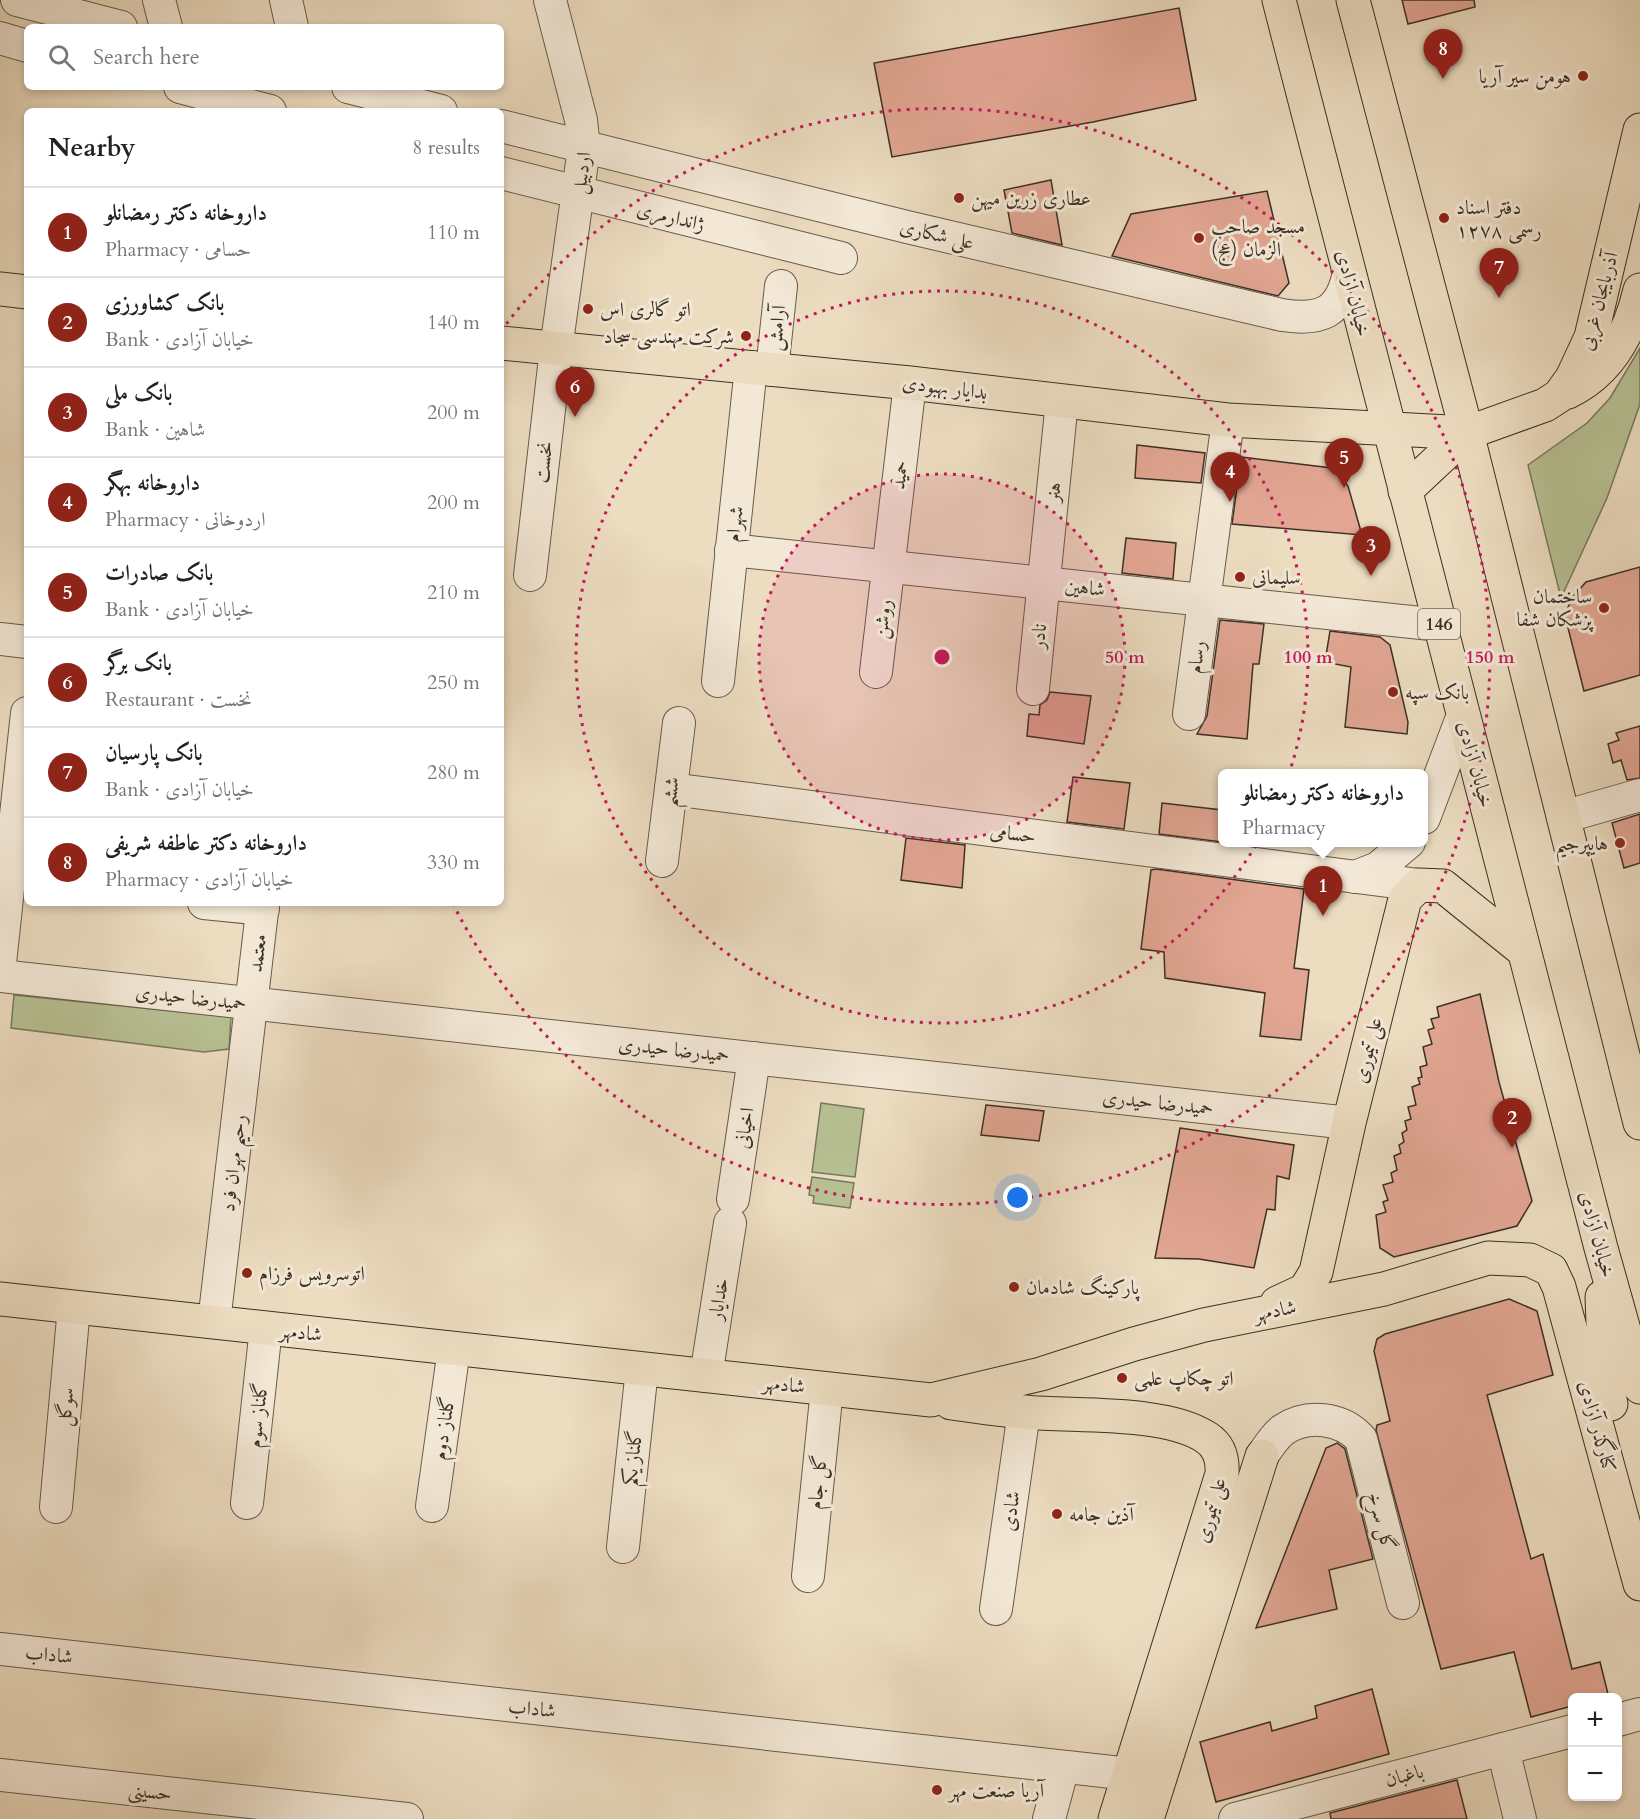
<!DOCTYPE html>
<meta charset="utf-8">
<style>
:root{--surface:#fff;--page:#f6f6f6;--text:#222;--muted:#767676;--line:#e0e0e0;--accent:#8f2418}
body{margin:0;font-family:Cardo,Amiri,serif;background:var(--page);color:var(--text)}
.controls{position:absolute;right:18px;bottom:18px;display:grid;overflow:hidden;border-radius:9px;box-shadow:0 3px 9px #0003}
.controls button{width:54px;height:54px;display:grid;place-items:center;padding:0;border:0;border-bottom:2px solid var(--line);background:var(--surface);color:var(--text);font:30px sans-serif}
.you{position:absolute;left:1018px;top:1198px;width:21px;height:21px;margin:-15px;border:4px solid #fff;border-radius:50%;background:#1a73e8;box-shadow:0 0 0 9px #1a73e833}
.badge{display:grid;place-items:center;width:39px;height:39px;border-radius:50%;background:var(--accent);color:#fff;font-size:20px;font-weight:700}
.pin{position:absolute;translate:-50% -50px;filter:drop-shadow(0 2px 3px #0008)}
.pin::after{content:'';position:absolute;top:32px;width:21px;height:18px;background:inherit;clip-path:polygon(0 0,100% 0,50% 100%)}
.popup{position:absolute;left:1218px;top:769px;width:210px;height:78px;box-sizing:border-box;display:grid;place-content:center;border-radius:9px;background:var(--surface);filter:drop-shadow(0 2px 4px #0005);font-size:20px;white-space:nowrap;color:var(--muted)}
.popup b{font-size:22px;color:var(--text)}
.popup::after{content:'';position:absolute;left:50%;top:100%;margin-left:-12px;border:12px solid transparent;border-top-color:var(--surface)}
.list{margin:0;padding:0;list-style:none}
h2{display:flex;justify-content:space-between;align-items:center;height:78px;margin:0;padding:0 24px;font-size:26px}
h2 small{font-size:20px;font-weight:400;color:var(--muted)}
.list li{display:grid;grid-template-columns:39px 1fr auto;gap:18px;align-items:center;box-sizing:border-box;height:90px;padding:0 24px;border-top:2px solid var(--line)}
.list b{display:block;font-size:22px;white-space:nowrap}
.list p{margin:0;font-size:20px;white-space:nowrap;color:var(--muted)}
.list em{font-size:20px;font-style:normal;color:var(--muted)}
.icon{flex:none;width:33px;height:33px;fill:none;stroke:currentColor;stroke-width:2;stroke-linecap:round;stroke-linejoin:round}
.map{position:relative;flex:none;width:1640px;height:1819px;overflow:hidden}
.search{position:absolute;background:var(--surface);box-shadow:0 3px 9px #0003;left:24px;top:24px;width:480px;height:66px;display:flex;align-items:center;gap:15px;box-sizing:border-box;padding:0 21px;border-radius:9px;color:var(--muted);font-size:22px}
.panel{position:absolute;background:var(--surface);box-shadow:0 3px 9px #0003;left:24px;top:108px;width:480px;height:798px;border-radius:9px}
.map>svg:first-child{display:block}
.green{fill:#b7c093;stroke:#79785c;stroke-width:1.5}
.building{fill:#e2a693;stroke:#3b3025;stroke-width:1.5}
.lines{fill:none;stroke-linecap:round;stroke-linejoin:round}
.minor-casing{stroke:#675b4c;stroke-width:34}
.major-casing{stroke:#3b3025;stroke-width:35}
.minor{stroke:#f3e8d6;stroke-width:32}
.major{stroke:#ecdcc0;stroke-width:33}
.ring{fill:none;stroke:#c2185b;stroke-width:3;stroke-dasharray:3 6}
.poi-dot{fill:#8f2418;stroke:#f3e8d6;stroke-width:2}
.labels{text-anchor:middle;stroke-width:6;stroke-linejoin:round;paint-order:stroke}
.shield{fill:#f3e8d6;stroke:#72675a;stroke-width:1.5}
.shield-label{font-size:18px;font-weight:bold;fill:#3b3025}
.poi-label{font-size:20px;fill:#3b3025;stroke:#f3e8d6;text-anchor:start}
.street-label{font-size:20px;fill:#3b3025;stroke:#f3e8d6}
.centre{fill:#c2185b;stroke:#f3e8d6;stroke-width:3}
.ring-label{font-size:18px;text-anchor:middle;font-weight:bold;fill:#c2185b;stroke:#f3e8d6;stroke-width:6;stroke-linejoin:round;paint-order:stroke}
</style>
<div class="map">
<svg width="1640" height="1819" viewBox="0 0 1640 1819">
<rect width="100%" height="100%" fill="#ecdcc0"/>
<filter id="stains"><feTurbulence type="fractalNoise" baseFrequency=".00333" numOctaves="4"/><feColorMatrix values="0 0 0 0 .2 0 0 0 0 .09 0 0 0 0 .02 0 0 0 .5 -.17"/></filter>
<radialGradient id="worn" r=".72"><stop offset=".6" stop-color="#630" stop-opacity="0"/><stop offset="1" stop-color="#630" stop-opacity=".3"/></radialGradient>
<!-- green -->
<g class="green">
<polygon points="1640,348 1640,404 1607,498 1561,598 1528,465 1587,423 1610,398"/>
<polygon points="14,995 231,1017 229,1049 204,1052 11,1028"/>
<polygon points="821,1103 864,1109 855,1177 812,1172"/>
<polygon points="812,1177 854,1183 850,1208 813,1203 814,1196 809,1195"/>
</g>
<!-- building -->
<g class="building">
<polygon points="1402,0 1474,0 1475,7 1408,24"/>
<polygon points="1179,8 1196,100 1093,122 892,157 874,63"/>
<polygon points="1051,180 1062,245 1012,233 1004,190"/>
<polygon points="1267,191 1289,283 1278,296 1112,256 1131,214"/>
<polygon points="1137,445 1205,453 1201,483 1135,478"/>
<polygon points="1241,457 1332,468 1348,486 1362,535 1232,524"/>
<polygon points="1126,538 1176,543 1173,579 1122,573"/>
<polygon points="1640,567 1640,675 1584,691 1565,616 1571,599 1586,582"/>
<polygon points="1220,620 1264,624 1259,664 1253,664 1247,739 1197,734 1207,716"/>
<polygon points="1330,631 1380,637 1390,645 1408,722 1407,734 1345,727 1351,667 1325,662"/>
<polygon points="1050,692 1091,696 1084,744 1027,736 1029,714 1039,715 1040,705 1047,700"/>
<polygon points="1640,726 1640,778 1627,780 1621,760 1613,763 1608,744 1619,740 1616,733"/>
<polygon points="1073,777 1130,783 1124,829 1067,822"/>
<polygon points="1162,803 1222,810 1222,842 1159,834"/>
<polygon points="1640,814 1640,863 1624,868 1612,823"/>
<polygon points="906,838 965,845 962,888 901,880"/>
<polygon points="1156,869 1304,889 1294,968 1309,970 1301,1040 1260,1036 1265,993 1165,978 1164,952 1141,949 1151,870"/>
<polygon points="1480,994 1499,1082 1532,1201 1517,1226 1394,1257 1380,1248 1376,1215 1386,1212 1383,1202 1388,1200 1383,1185 1393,1182 1391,1173 1397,1170 1394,1156 1401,1153 1399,1145 1404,1142 1402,1133 1407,1130 1405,1121 1411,1119 1408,1107 1416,1105 1412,1087 1420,1084 1418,1078 1422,1077 1420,1067 1427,1065 1423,1047 1432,1044 1428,1030 1434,1028 1431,1019 1439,1017 1437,1007"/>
<polygon points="986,1105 1044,1111 1039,1141 981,1135"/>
<polygon points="1180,1128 1294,1145 1289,1179 1277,1176 1275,1210 1267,1209 1254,1268 1199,1259 1155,1258"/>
<polygon points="1509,1299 1537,1311 1553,1375 1487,1395 1531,1559 1543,1554 1572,1669 1600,1662 1609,1698 1572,1698 1572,1706 1531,1717 1514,1652 1441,1669 1376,1430 1377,1425 1390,1421 1374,1351 1377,1339 1385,1334"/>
<polygon points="1337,1443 1345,1449 1373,1559 1329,1570 1337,1609 1256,1628 1326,1448"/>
<polygon points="1372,1689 1389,1754 1216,1802 1200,1742 1270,1722 1272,1731 1317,1718 1315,1706"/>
<polygon points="1457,1780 1467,1819 1331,1819 1330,1813"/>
</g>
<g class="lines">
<!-- minor casing -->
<g class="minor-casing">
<g id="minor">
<polyline points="17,0 121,27"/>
<polyline points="159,0 166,27"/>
<polyline points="286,0 292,27"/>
<polyline points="0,38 27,46"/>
<polyline points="180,87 270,111"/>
<polyline points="348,87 441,111"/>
<path d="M501 126 907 227 1282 315C1321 321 1341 313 1349 272"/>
<polyline points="501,173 841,258"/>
<polyline points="772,370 781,286"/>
<polyline points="731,550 1440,625"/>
<polyline points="530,575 556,349 584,148 581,120 550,0"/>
<polyline points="0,639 27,642"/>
<polyline points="876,672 910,383"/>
<polyline points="718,681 751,367"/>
<polyline points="1033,689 1062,401"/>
<polyline points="1189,714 1228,420"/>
<polyline points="671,789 1419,885"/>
<polyline points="1563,817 1640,795"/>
<polyline points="1424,818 1463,715"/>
<polyline points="662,861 679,723"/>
<polyline points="1355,877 1378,868 1409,842"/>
<polyline points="204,903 263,909"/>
<polyline points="0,963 27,713"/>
<polyline points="0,976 1349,1123"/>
<polyline points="733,1199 754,1058"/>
<polyline points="214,1322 263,903"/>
<polyline points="706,1376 730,1223"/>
<path d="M1262 1456C1268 1447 1274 1437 1283 1430 1307 1414 1341 1417 1361 1439L1403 1603"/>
<polyline points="247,1503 266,1328"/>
<polyline points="432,1506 454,1349"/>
<polyline points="56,1507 74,1307"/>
<polyline points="623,1547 642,1369"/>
<polyline points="808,1576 827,1389"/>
<polyline points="996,1609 1024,1412"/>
<polyline points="0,1649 1130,1774"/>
<polyline points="1618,1720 1640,1714"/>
<polyline points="1503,1749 1520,1819"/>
<polyline points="0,1775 407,1819"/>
<polyline points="1049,1819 1063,1767"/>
<polyline points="1235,1819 1572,1731"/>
</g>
</g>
<!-- major casing -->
<g class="major-casing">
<g id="major">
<polyline points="1279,0 1601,1248 1640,1387"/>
<polyline points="1353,0 1467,433 1640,1123"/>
<polyline points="0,289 27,292"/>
<polyline points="501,343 910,383 1228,420 1467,433 1545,405 1559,396 1572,378 1591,337 1640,130"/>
<path d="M1568 392C1609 372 1630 334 1640 290"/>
<polyline points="1405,491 1467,433"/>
<polyline points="1602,1297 1605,1377 1611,1404"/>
<polyline points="0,1299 931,1400 1041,1374 1134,1344 1204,1325 1384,1289 1488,1258 1530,1260 1551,1270 1559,1287 1640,1584"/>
<polyline points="1277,1303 1305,1290 1316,1272 1349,1123 1405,899 1419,885 1443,886 1524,951"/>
<path d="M951 1403C975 1406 1000 1410 1025 1412 1074 1417 1166 1410 1207 1438 1219 1446 1223 1459 1222 1474L1115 1819"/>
<polyline points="1147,1819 1262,1456"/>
</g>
</g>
<!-- minor -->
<use href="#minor" class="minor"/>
<!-- major -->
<use href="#major" class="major"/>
</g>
<!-- distance rings -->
<circle cx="942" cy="657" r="183" fill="#c2185b" fill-opacity=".12"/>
<g class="ring">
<circle cx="942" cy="657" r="183"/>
<circle cx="942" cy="657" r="366"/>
<path d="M501 331A548 548 0 1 1 454 906"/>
</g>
<!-- markers -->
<g class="poi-dot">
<circle cx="1583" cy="76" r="6"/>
<circle cx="959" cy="198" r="6"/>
<circle cx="1444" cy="218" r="6"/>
<circle cx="1199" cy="238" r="6"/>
<circle cx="588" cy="309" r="6"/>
<circle cx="746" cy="336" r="6"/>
<circle cx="1240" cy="577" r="6"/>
<circle cx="1604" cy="608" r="6"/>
<circle cx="1393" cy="692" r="6"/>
<circle cx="1620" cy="843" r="6"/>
<circle cx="247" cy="1273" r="6"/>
<circle cx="1014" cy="1287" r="6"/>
<circle cx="1122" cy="1378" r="6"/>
<circle cx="1057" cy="1514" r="6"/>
<circle cx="937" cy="1790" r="6"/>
</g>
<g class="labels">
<!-- shield labels -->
<rect class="shield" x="1418" y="609" width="42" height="30" rx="4.5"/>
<g class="shield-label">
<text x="1439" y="630">146</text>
</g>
<!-- poi labels -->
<g class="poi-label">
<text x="1571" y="83" text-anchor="end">هومن سیر آریا</text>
<text x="971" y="205">عطاری زرین میهن</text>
<text x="1456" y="214">دفتر اسناد<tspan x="1456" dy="23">رسمی ۱۲۷۸</tspan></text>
<text x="1211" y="233">مسجد صاحب<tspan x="1211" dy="23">الزمان (عج)</tspan></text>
<text x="600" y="316">اتو گالری اس</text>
<text x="734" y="343" text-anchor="end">شرکت مهندسی سجاد</text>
<text x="1252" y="584">سلیمانی</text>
<text x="1592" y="603" text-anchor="end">ساختمان<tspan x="1592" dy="23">پزشکان شفا</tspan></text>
<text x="1405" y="699">بانک سپه</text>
<text x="1608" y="850" text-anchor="end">هایپرجیم</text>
<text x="259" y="1280">اتوسرویس فرزام</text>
<text x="1026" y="1294">پارکینگ شادمان</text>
<text x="1134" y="1385">اتو چکاپ علمی</text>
<text x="1069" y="1521">آذین جامه</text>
<text x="949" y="1797">آریا صنعت مهر</text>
</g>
<!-- street labels -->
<g class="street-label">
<text transform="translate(581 173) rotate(-83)" y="7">اردبیل</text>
<text transform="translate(671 216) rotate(14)" y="7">ژاندارمری</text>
<text transform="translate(937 234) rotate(13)" y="7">علی شکاری</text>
<text transform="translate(1354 293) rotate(76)" y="7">خیابان آزادی</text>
<text transform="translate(1598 301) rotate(-75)" y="7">آذربایجان غربی</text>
<text transform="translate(776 328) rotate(-84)" y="7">آرامش</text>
<text transform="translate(945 387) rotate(7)" y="7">بدایار بهبودی</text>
<text transform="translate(543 462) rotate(-83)" y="7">نخست</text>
<text transform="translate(899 475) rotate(-83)" y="7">حمید</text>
<text transform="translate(1053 492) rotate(-84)" y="7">هنر</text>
<text transform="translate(734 524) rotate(-84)" y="7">شهرام</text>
<text transform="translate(1085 587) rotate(6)" y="7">شاهین</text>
<text transform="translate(882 619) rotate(-83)" y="7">روشن</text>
<text transform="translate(1038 636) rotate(-84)" y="7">نادر</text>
<text transform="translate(1196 657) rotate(-83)" y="7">رسام</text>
<text transform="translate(1476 764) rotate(75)" y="7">خیابان آزادی</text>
<text transform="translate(670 792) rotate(-83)" y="7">ششم</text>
<text transform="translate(1013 833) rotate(7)" y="7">حسامی</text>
<text transform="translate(257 953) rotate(-83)" y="7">معتمد</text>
<text transform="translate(191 997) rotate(6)" y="7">حمیدرضا حیدری</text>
<text transform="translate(674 1049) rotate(6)" y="7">حمیدرضا حیدری</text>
<text transform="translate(1367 1050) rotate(-76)" y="7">علی تیموری</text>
<text transform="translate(1158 1102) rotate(6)" y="7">حمیدرضا حیدری</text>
<text transform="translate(744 1128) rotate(-82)" y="7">اخیانی</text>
<text transform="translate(233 1163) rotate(-83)" y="7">رحیم مهران فرد</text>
<text transform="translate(1598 1234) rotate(75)" y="7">خیابان آزادی</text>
<text transform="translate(718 1299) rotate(-81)" y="7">خدایار</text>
<text transform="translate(1275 1310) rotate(-11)" y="7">شادمهر</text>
<text transform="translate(301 1332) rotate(6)" y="7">شادمهر</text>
<text transform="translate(784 1384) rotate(6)" y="7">شادمهر</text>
<text transform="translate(65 1407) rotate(-85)" y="7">سوگل</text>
<text transform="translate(257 1415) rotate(-84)" y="7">گلناز سوم</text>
<text transform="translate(1598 1426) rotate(75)" y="7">کنارگذر آزادی</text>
<text transform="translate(443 1428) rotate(-82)" y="7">گلناز دوم</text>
<text transform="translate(632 1458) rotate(-84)" y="7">گلناز یکم</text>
<text transform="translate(817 1482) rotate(-84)" y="7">گل جام</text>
<text transform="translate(1210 1510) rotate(-74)" y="7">علی تیموری</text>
<text transform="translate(1010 1511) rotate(-82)" y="7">شادی</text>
<text transform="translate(1382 1521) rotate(75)" y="7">گل سرخ</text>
<text transform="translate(49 1654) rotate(6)" y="7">شاداب</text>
<text transform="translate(532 1708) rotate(6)" y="7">شاداب</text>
<text transform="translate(1404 1775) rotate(-15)" y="7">باغبان</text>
<text transform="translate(150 1791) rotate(6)" y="7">حسینی</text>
</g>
</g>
<circle cx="942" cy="657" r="9" class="centre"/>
<g class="ring-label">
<text x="1125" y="663">50 m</text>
<text x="1308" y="663">100 m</text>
<text x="1490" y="663">150 m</text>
</g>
<rect width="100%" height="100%" filter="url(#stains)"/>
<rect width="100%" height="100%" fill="url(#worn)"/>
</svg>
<div class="controls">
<button>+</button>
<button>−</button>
</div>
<div class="you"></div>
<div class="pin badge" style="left:1323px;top:916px">1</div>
<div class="popup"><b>داروخانه دکتر رمضانلو</b>Pharmacy</div>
<div class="pin badge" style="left:1512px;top:1148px">2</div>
<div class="pin badge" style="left:1371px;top:576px">3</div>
<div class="pin badge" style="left:1230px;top:502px">4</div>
<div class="pin badge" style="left:1344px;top:488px">5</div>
<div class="pin badge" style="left:575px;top:417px">6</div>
<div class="pin badge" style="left:1499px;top:298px">7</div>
<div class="pin badge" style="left:1443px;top:79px">8</div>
<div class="search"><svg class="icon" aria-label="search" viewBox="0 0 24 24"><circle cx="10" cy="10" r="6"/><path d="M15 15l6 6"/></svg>Search here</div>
<section class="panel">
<h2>Nearby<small>8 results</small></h2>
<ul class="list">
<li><span class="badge">1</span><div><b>داروخانه دکتر رمضانلو</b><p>Pharmacy · حسامی</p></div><em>110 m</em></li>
<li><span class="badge">2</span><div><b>بانک کشاورزی</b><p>Bank · خیابان آزادی</p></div><em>140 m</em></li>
<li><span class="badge">3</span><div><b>بانک ملی</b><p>Bank · شاهین</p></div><em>200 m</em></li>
<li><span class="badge">4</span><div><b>داروخانه بهگر</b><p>Pharmacy · اردوخانی</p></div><em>200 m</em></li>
<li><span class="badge">5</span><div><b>بانک صادرات</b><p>Bank · خیابان آزادی</p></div><em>210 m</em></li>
<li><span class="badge">6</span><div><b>بانک برگر</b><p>Restaurant · نخست</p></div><em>250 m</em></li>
<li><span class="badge">7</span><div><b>بانک پارسیان</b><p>Bank · خیابان آزادی</p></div><em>280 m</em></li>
<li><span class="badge">8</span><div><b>داروخانه دکتر عاطفه شریفی</b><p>Pharmacy · خیابان آزادی</p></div><em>330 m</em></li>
</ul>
</section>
</div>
